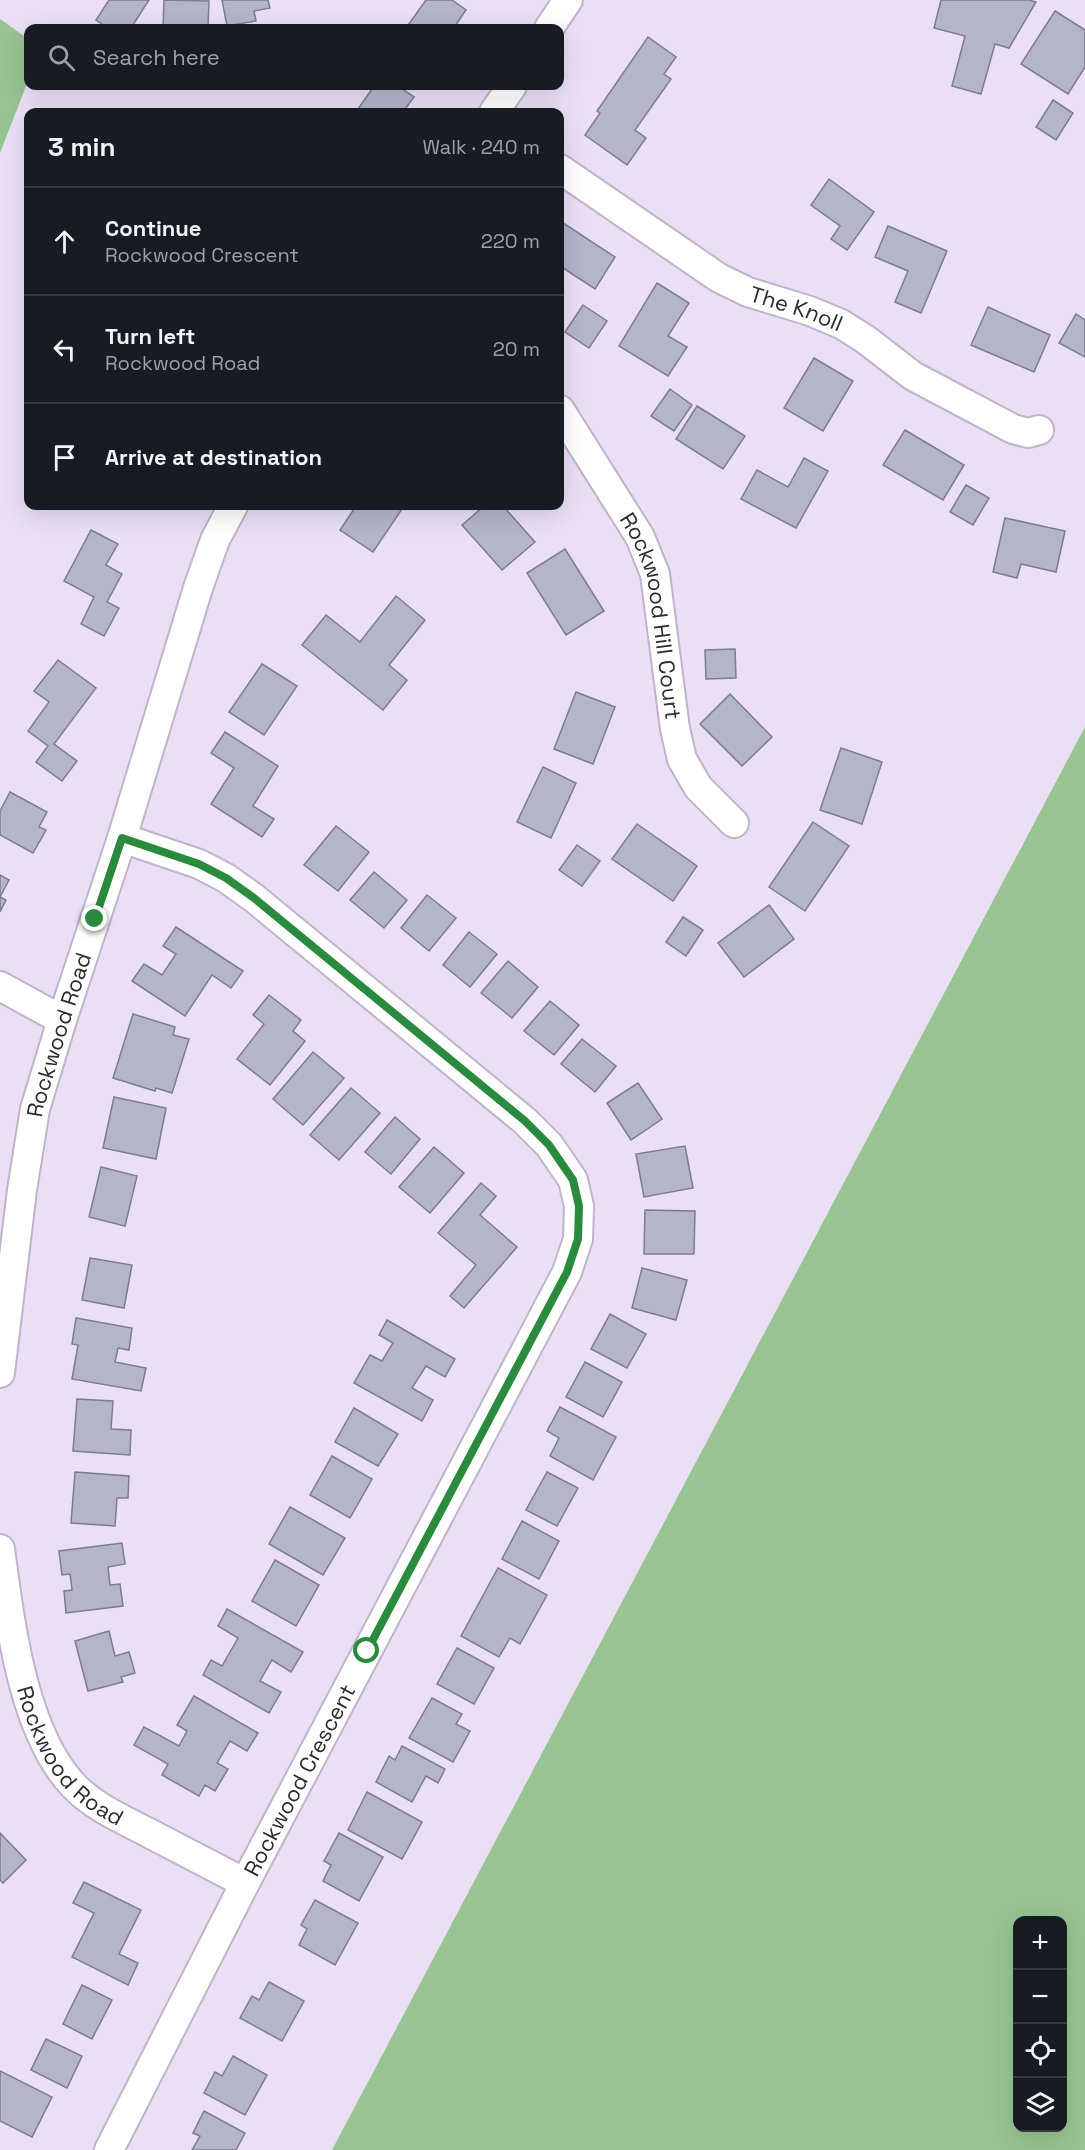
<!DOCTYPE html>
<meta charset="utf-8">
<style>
:root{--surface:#171b24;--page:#242831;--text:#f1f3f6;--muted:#9ea1a6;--line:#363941}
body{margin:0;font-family:"Space Grotesk",sans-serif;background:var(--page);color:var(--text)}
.controls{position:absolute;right:18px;bottom:18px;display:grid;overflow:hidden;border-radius:12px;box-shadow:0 6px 24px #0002}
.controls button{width:54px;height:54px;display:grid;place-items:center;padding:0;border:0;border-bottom:2px solid var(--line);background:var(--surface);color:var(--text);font:30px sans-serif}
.stop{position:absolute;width:18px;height:18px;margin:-14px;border:4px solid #2a8a3d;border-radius:50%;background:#fff}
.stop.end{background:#2a8a3d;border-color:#fff;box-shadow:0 2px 6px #0008}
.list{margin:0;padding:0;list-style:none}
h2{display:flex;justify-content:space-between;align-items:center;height:78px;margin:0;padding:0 24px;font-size:26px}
h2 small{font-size:20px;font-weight:400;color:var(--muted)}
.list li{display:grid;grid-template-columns:39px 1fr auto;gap:18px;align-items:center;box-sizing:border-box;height:108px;padding:0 24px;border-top:2px solid var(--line)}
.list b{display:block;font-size:22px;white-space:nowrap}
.list p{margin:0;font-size:20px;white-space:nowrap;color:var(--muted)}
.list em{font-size:20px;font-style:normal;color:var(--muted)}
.icon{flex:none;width:33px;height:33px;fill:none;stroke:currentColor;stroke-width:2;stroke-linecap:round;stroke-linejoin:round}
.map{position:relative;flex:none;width:1085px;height:2150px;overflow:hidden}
.search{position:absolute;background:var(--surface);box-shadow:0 6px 24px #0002;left:24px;top:24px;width:540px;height:66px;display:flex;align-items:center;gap:15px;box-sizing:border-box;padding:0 21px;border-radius:12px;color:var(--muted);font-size:22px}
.panel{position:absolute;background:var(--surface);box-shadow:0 6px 24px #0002;left:24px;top:108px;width:540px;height:402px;border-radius:12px}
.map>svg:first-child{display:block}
.green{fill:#97c491;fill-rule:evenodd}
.building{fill:#b4b4ca;stroke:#7d7c91;stroke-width:1.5}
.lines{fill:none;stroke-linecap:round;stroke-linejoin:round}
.street-casing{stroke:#bfb4ca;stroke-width:32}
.street{stroke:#fff;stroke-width:28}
.route{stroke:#2a8a3d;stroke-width:8}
.labels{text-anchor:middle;stroke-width:5;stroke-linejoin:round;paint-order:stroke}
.street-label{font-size:22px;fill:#2d2931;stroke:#fff}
</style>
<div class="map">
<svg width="1085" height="2150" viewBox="0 0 1085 2150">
<rect width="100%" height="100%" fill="#eadff5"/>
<!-- green -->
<g class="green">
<polygon points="0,19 28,39 28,81 0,153"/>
<path d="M1085 727V2150H332ZM1018 1920H1062V2128H1018Z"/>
</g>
<!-- building -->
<g class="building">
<polygon points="109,0 149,0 131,28 108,28 96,20"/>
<polygon points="164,0 209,1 208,28 163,28"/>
<polygon points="222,0 268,0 270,8 254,11 256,21 227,26"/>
<polygon points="426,0 452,0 466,10 455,26 458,28 406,28"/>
<polygon points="941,0 1029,0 1036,2 1009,48 995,44 981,94 952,86 965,36 934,28"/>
<polygon points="1055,11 1085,30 1085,67 1068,94 1021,64"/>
<polygon points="648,37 676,57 664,74 671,79 635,130 646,138 627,165 585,135 600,113 597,111"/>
<polygon points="374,86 398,86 414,97 403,112 356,112"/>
<polygon points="1053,100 1073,113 1056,140 1036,127"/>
<polygon points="829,179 874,212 847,250 831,239 840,226 811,205"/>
<polygon points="560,221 615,257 595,289 560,266"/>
<polygon points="888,226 947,251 921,313 895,302 908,271 875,257"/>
<polygon points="657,283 689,303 668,336 687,347 668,376 619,346"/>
<polygon points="583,305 607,321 589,348 565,332"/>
<polygon points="988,307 1050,335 1034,372 971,345"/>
<polygon points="1076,314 1085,320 1085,357 1059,343"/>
<polygon points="814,358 853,381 823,431 784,408"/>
<polygon points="670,389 692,405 674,431 651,416"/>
<polygon points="697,406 745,436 723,469 676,439"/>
<polygon points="905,430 964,465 943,500 883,465"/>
<polygon points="804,458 828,471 796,528 741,499 757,470 788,487"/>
<polygon points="966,485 989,498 973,525 950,512"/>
<polygon points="356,506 404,506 373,552 340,530"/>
<polygon points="484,506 503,506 535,542 502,570 462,525"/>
<polygon points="1005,518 1065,531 1056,572 1021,564 1017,578 993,572"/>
<polygon points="91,530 118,544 106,565 122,574 107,602 119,608 104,636 81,624 94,597 64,581"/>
<polygon points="565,549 604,611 566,635 527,573"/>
<polygon points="396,596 425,620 389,665 407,680 383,710 302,645 326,615 360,642"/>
<polygon points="735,649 736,678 706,679 705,650"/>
<polygon points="58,660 96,688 54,744 77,761 62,781 36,762 48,746 28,731 49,702 34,691"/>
<polygon points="262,664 297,686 264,735 229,712"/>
<polygon points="576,692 615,707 593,764 554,749"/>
<polygon points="730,694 772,737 742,766 700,724"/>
<polygon points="225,732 278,766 253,806 274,819 262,837 211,804 234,768 211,753"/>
<polygon points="841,748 882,762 862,824 820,810"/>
<polygon points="543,767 576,783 551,838 517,822"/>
<polygon points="10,792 47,812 39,827 46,830 33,853 0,835 0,811"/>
<polygon points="813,822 849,846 805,911 769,887"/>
<polygon points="637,824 697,866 673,901 612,859"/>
<polygon points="336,826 369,852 338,891 304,865"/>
<polygon points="577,845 600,861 582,886 559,870"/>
<polygon points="374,872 407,900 384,928 350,900"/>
<polygon points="0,875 9,880 0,897 6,900 0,912"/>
<polygon points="427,895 456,918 429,951 401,928"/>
<polygon points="769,905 794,939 744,977 718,943"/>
<polygon points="683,917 703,930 686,956 666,942"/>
<polygon points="176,927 243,971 231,988 212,975 185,1016 132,981 144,964 162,975 176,954 163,946"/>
<polygon points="469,932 497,954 470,987 443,965"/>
<polygon points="508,961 538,987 512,1018 481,993"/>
<polygon points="269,995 301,1020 293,1031 305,1041 270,1085 237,1059 264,1024 253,1015"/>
<polygon points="550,1001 579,1025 554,1055 524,1031"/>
<polygon points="133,1014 175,1027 173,1035 189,1039 172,1093 156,1088 155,1091 113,1078"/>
<polygon points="582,1039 616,1066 595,1092 561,1064"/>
<polygon points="313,1052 344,1078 303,1125 273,1099"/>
<polygon points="638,1083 662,1119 631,1140 607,1103"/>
<polygon points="351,1088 380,1113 339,1160 310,1135"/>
<polygon points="114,1097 166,1108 156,1159 103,1148"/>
<polygon points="395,1117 420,1139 391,1174 365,1152"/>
<polygon points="685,1146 693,1188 644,1197 636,1154"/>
<polygon points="434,1147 464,1173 430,1213 399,1187"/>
<polygon points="101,1167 137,1176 125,1226 89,1217"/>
<polygon points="481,1183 496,1196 480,1215 517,1247 464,1308 450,1296 476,1265 438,1233"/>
<polygon points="645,1210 695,1211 694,1254 644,1254"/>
<polygon points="90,1258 132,1265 124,1308 82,1300"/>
<polygon points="642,1268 687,1280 676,1320 632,1308"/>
<polygon points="610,1314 646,1334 627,1368 591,1349"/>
<polygon points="76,1318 132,1328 129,1350 118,1348 115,1362 146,1368 141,1391 72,1379 78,1345 72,1344"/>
<polygon points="387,1320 455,1359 445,1377 426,1366 412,1388 433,1400 422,1421 354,1383 370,1355 382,1361 393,1343 379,1335"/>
<polygon points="585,1362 622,1382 603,1417 566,1397"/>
<polygon points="77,1399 113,1401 111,1429 131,1430 130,1455 73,1451"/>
<polygon points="560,1407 616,1437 593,1480 550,1456 559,1438 547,1431"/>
<polygon points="354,1408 398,1434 378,1466 335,1442"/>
<polygon points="332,1456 372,1479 350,1518 310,1495"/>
<polygon points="75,1472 129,1476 128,1498 117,1498 115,1526 71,1523"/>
<polygon points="547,1472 578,1488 557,1526 526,1510"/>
<polygon points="290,1507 345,1538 323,1575 269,1544"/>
<polygon points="522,1521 559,1541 539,1579 502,1559"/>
<polygon points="122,1543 125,1564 108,1567 110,1585 120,1584 123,1606 66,1613 64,1591 72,1590 70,1574 62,1575 59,1551"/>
<polygon points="275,1560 319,1585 296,1626 252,1601"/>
<polygon points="498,1568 547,1595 520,1644 510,1638 499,1657 461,1636"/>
<polygon points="227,1609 303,1652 291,1672 272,1660 260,1681 281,1692 269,1713 203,1675 211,1660 222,1666 238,1638 218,1626"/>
<polygon points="109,1631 115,1656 129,1652 135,1673 121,1677 123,1682 88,1691 75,1641"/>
<polygon points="457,1648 494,1668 474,1704 437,1684"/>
<polygon points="194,1696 258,1733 247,1751 230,1741 217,1763 228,1769 215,1791 205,1785 199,1796 162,1775 168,1764 134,1745 144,1727 179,1746 187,1731 177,1725"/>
<polygon points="432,1698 462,1714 456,1724 470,1731 453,1762 409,1738"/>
<polygon points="402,1746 445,1769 438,1783 426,1776 412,1802 376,1782 389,1756 395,1760"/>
<polygon points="367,1792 422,1822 402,1859 348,1830"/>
<polygon points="0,1833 26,1860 3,1883 0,1880"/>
<polygon points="339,1833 383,1857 359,1901 323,1881 331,1865 324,1861"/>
<polygon points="84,1882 141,1910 119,1954 138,1963 128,1985 72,1957 94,1913 73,1903"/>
<polygon points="315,1900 358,1923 335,1965 299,1945 307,1929 301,1925"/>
<polygon points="269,1982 304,2001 282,2041 240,2018 252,1996 259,2000"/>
<polygon points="82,1985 112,2000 92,2039 63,2024"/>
<polygon points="46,2039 82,2056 67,2088 31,2070"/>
<polygon points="233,2056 267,2075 245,2115 204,2093 215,2072 222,2076"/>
<polygon points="0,2071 52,2097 32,2137 0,2121"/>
<polygon points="204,2111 245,2133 236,2150 192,2150 200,2136 193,2133"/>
</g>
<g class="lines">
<!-- street casing -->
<g class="street-casing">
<g id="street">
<polyline points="549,28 568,0"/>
<polyline points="494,112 512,86"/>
<path id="s1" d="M560 169 719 278 748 292 810 311 841 324 865 339 913 376 1013 429 1028 433 1039 430"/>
<path id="s2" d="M560 410 640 537 655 574 675 729 682 759 698 787 734 823"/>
<polyline points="0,986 62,1020"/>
<path id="s3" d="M0 1373 22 1190 35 1109 62 1020 122 838 198 588 215 540 233 506"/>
<path id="s4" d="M0 1549C10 1621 22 1732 74 1786 94 1807 122 1819 147 1832 180 1849 213 1866 245 1883"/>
<path id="s5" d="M109 2150 245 1883 567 1272 578 1239 579 1206 573 1180 549 1145 525 1121 254 898 226 878 199 864 122 838"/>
</g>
</g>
<!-- street -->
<use href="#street" class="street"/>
</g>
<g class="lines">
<!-- route -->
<polyline class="route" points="95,919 122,838 199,864 226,878 254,898 525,1121 549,1145 573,1180 579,1206 578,1239 567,1272 367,1651"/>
</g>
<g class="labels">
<!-- street labels -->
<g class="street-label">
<text dy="8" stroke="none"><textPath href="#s1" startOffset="276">The Knoll</textPath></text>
<text dy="8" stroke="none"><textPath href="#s2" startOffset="230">Rockwood Hill Court</textPath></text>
<text dy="8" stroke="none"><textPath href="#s3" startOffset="344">Rockwood Road</textPath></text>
<text dy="8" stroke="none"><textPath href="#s4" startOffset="225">Rockwood Road</textPath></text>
<text dy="8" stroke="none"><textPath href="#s5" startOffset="416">Rockwood Crescent</textPath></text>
</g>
</g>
</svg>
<div class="controls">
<button>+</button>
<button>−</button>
<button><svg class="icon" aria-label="locate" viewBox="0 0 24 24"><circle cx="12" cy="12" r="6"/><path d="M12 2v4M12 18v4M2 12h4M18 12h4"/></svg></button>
<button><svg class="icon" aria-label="layers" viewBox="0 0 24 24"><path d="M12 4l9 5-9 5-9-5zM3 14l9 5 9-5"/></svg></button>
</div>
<div class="stop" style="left:367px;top:1651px"></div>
<div class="stop end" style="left:95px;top:919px"></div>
<div class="search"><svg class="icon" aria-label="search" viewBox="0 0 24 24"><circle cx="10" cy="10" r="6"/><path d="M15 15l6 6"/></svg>Search here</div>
<section class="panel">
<h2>3 min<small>Walk · 240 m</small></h2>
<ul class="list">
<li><svg class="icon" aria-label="ahead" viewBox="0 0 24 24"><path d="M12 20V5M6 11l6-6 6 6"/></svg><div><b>Continue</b><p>Rockwood Crescent</p></div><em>220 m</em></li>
<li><svg class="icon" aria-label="left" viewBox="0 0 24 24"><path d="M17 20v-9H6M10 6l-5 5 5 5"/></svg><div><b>Turn left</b><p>Rockwood Road</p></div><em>20 m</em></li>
<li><svg class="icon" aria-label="arrive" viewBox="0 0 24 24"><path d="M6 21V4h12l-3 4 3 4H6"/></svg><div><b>Arrive at destination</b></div></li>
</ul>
</section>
</div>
